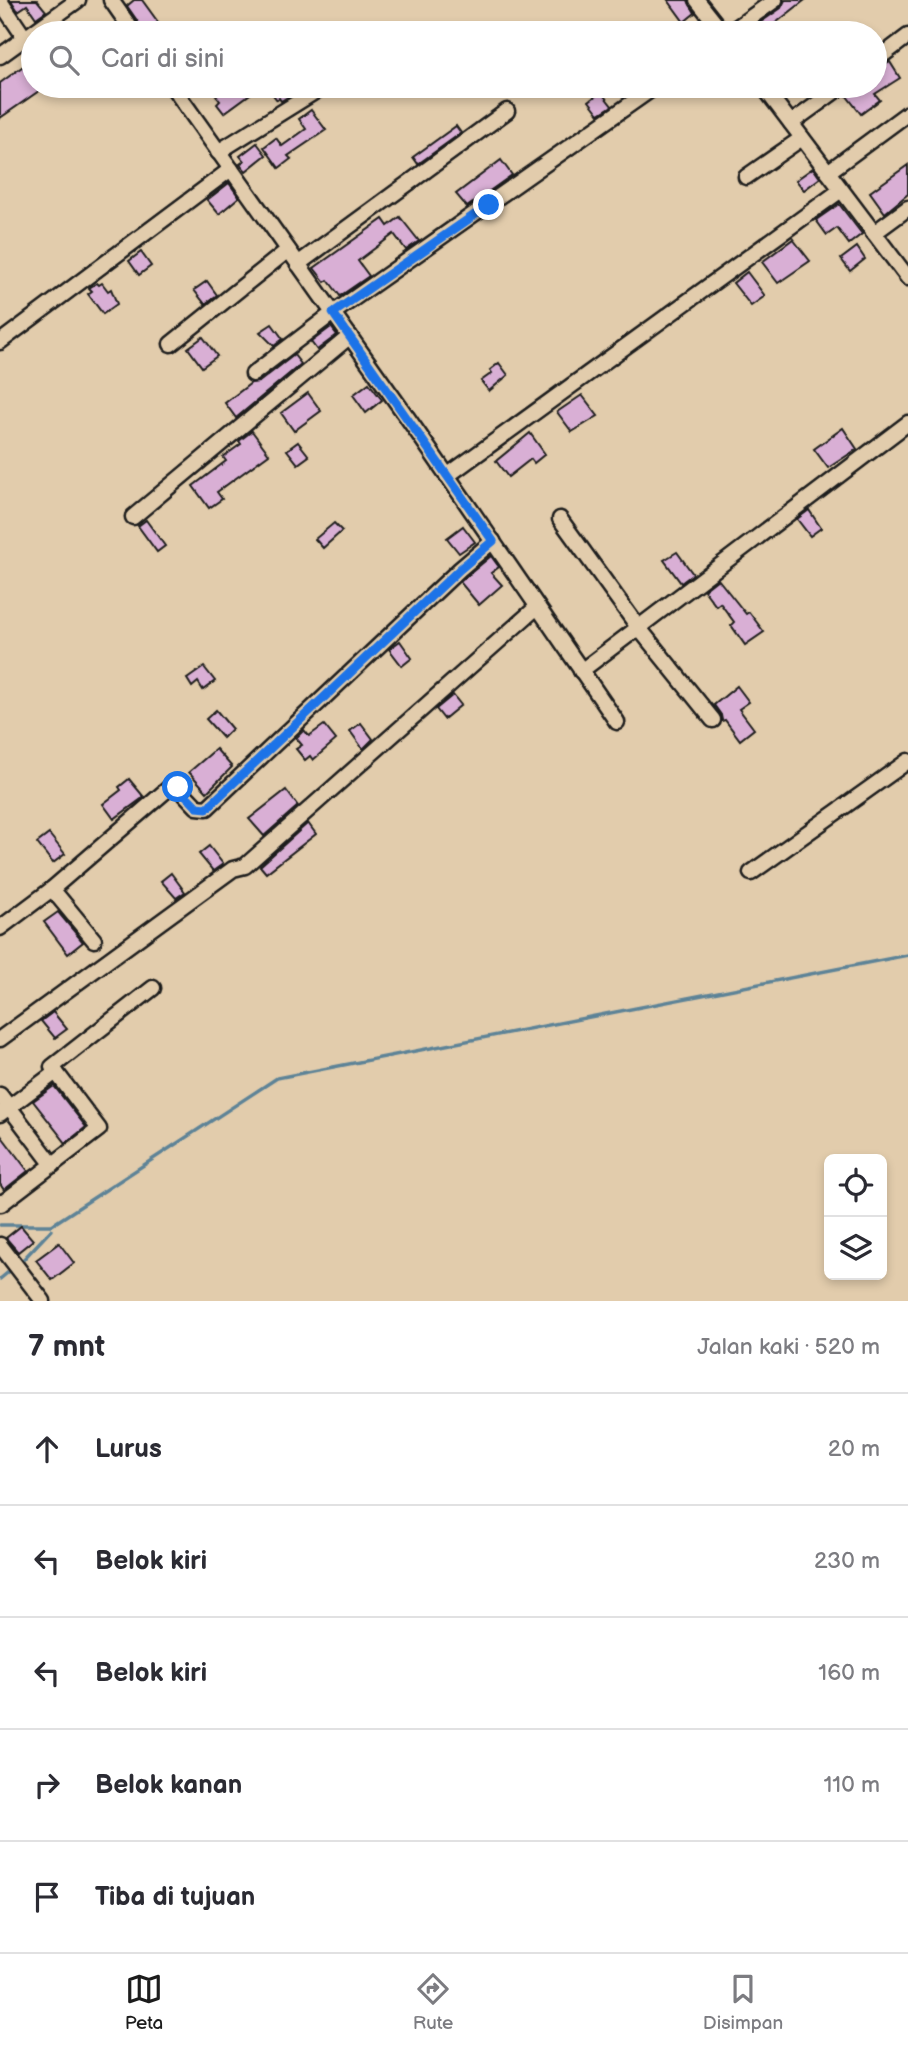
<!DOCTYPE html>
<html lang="id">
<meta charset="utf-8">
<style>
:root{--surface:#fff;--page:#f2f2f3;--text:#2b2b33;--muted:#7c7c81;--line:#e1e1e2;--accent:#1c1c1c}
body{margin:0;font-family:"Balsamiq Sans",sans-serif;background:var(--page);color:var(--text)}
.controls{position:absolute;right:21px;bottom:21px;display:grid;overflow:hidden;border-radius:10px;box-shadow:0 4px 10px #0003}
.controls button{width:63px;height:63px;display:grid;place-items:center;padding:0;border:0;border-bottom:2px solid var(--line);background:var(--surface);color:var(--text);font:35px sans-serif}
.stop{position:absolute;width:21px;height:21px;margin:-16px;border:5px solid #1a73e8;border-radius:50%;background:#fff}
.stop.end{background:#1a73e8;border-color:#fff;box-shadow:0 2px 7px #0008}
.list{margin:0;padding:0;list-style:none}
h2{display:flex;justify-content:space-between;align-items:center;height:91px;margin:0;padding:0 28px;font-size:30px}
h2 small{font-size:23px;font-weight:400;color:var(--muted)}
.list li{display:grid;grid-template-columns:46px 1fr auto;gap:21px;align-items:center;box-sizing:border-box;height:112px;padding:0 28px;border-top:2px solid var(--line)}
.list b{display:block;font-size:26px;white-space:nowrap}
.list em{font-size:23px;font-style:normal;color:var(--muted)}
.icon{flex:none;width:38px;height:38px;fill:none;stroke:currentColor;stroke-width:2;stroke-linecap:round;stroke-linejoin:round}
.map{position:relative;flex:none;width:908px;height:1301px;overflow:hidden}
.search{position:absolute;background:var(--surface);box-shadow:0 4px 10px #0003;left:21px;right:21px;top:21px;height:77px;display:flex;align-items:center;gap:18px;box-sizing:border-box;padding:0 24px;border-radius:38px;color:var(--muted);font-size:26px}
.sheet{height:651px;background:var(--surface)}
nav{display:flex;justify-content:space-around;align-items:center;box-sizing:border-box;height:98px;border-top:2px solid var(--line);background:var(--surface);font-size:19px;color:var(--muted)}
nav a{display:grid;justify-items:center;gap:4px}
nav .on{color:var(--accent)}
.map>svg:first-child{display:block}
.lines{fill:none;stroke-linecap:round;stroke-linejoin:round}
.stream{stroke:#5d8397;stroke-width:3.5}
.building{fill:#d9afd5;stroke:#1c1c1c;stroke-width:2}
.minor-casing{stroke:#1c1c1c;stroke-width:19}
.minor{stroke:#e2ccac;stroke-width:14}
.route{stroke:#1a73e8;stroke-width:9}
</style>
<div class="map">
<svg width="908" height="1301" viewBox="0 0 908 1301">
<rect width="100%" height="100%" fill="#e2ccac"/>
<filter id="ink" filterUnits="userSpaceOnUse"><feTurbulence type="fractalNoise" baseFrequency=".0143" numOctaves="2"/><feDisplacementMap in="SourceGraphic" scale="14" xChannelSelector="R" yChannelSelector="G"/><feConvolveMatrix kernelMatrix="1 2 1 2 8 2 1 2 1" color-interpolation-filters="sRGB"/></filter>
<g filter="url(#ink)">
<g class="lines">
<!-- stream -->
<g class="stream">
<polyline points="0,1225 52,1225 277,1078 908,955"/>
<polyline points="18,1265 51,1230"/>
<polyline points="0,1279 12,1269"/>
</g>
</g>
<!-- building -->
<g class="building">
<polygon points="11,0 37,0 46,11 36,18 27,5 18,11"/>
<polygon points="134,0 142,0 158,22 145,32 127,6"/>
<polygon points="668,0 688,0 695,13 684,22"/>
<polygon points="785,0 805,0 763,33 745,33 781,8"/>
<polygon points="33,59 33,86 46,86 0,118 0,83"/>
<polygon points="890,62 900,78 875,94 880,100 861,114 846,95 857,86 875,86 875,71"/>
<polygon points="230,86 243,86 250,94 224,113 217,104 220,101 216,96"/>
<polygon points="280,86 306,86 281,101 279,98 277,100 271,92"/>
<polygon points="601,92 612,106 599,114 589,101"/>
<polygon points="311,110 326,130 288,156 291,159 279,168 264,147 276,138 282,146 306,129 299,119"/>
<polygon points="456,126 461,133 418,164 413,157"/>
<polygon points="257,143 266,155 246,171 240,164 244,161 240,156"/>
<polygon points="501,160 512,175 467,207 456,194"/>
<polygon points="908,165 908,194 885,213 870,192"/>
<polygon points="813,168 820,178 804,190 796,180"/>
<polygon points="229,183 239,197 219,214 207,200"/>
<polygon points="839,204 862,234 849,244 837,228 827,235 816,220"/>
<polygon points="400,217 419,241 406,250 394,234 358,261 369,276 340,296 328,280 325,282 314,268 383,219 388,226"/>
<polygon points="793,239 810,261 778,283 762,262"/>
<polygon points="857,247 865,259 850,271 841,259"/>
<polygon points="141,252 151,266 139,275 129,261"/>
<polygon points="747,272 765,296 751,306 733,283"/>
<polygon points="207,281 217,295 205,304 194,290"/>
<polygon points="97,283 99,285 102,283 108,291 111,289 117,304 103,314 88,294 92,291 89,288"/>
<polygon points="272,324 283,339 274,346 260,332"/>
<polygon points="331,327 337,335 317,350 311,342"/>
<polygon points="203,337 217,356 202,367 188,348"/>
<polygon points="294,355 301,364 236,418 225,403 251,383 259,382"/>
<polygon points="499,363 508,375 489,391 481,381 492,373 490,370"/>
<polygon points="369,383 382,400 366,413 353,395"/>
<polygon points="308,393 321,411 294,431 281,413"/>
<polygon points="582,395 598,416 572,432 557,412"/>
<polygon points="843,428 857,449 828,468 814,449"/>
<polygon points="252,431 269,454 217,492 222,499 209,508 193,486 226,461 223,457 241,444 239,441"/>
<polygon points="530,433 545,454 534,463 531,459 508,477 496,461"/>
<polygon points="298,442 309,456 298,464 287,450"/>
<polygon points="809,510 821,528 810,536 797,519"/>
<polygon points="146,520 165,546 157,552 138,526"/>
<polygon points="334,523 342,531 323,548 315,539"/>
<polygon points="463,526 475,542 459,553 447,538"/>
<polygon points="677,552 693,574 681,583 664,560"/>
<polygon points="491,556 499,567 491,573 502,585 479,605 460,582"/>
<polygon points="718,579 746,614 749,612 764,632 745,645 731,625 734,622 720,603 716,606 704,590"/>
<polygon points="400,641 412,658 402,666 389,649"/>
<polygon points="204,667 215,681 203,690 198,682 192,687 187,679"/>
<polygon points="737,686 749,702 739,709 754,729 740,740 725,720 722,721 721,715 714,705"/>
<polygon points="453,695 461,705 444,719 436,709"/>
<polygon points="216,710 232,729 223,738 206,719"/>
<polygon points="361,723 373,739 363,749 350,731"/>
<polygon points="324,725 336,740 313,760 310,756 305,760 296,749 302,745 296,738 304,730 309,736"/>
<polygon points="216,749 232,767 207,792 189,772"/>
<polygon points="129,779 144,797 114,819 103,804 121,790 119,787"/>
<polygon points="286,790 298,806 264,836 249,819"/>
<polygon points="308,823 316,834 266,873 260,866"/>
<polygon points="49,834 65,854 53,863 37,843"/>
<polygon points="209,846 223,864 213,871 199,854"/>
<polygon points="171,873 185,892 176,898 161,881"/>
<polygon points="58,912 83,942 68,954 44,922"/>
<polygon points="53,1012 67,1029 55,1038 41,1021"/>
<polygon points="54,1086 86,1127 66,1143 33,1101"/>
<polygon points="0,1134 28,1171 4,1190 0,1184"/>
<polygon points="21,1226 33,1240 18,1252 6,1238"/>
<polygon points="59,1243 74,1263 52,1280 36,1260"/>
</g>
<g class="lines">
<!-- minor casing -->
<g class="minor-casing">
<g id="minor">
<polyline points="111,0 134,33"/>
<polyline points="697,0 723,33"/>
<polyline points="0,1 25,38"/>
<polyline points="729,33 775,0"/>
<polyline points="0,56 78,0"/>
<polyline points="875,61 908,36"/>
<polyline points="172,86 407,417 617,722"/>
<polyline points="763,86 908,278"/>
<polyline points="791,123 842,86"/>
<polyline points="218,152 324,86"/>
<polyline points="828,172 908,113"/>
<polyline points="746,177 802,138"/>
<polyline points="874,233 908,208"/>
<polyline points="298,264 507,111"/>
<polyline points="0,342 231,169"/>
<polyline points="171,344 288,250"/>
<polyline points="253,374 333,313 656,86"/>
<polyline points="447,476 841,190"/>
<polyline points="133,517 350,336"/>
<polyline points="560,519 638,627 713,720"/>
<polyline points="581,671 908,423"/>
<polyline points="751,873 908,761"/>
<polyline points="52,889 94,940"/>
<polyline points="0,928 52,889 169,788 173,785 178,787 197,807 207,808 460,569 493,541"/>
<polyline points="0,1039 233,869 245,866 537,607"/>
<polyline points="0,1095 53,1165"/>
<polyline points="0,1114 56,1072"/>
<polyline points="0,1202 1,1204 99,1129 52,1067 153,988"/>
<polyline points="0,1245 43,1301"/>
</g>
</g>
<!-- minor -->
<use href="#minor" class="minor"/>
</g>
</g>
<g class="lines" filter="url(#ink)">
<!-- route -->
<polyline class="route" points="178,787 197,807 207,808 460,569 493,541 333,313 489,205"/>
</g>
</svg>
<div class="controls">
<button><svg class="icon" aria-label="locate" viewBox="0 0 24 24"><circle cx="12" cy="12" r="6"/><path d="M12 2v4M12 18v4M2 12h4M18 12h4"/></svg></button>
<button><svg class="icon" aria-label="layers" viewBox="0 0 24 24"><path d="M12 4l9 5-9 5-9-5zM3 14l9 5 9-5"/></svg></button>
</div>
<div class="stop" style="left:178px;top:787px"></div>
<div class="stop end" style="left:489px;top:205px"></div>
<div class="search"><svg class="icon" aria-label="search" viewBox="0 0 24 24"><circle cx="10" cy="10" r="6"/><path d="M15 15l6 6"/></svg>Cari di sini</div>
</div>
<section class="sheet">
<h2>7 mnt<small>Jalan kaki · 520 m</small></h2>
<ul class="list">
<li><svg class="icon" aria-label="ahead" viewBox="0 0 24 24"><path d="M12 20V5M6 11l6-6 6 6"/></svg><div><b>Lurus</b></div><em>20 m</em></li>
<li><svg class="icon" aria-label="left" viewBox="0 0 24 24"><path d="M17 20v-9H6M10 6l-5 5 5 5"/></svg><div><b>Belok kiri</b></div><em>230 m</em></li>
<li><svg class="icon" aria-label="left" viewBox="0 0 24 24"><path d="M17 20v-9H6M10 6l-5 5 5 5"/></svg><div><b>Belok kiri</b></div><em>160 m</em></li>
<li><svg class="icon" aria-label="right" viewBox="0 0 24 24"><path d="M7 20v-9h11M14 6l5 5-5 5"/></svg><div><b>Belok kanan</b></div><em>110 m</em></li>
<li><svg class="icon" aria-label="arrive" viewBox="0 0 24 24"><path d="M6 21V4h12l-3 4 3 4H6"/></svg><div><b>Tiba di tujuan</b></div></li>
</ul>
</section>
<nav>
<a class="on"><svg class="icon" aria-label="map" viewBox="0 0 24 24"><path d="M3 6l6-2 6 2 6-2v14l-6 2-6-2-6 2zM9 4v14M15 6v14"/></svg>Peta</a>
<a><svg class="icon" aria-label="directions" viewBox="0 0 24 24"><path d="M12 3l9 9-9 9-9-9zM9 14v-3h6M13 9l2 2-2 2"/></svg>Rute</a>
<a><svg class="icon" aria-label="saved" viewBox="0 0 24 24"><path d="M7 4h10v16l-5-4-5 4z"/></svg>Disimpan</a>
</nav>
